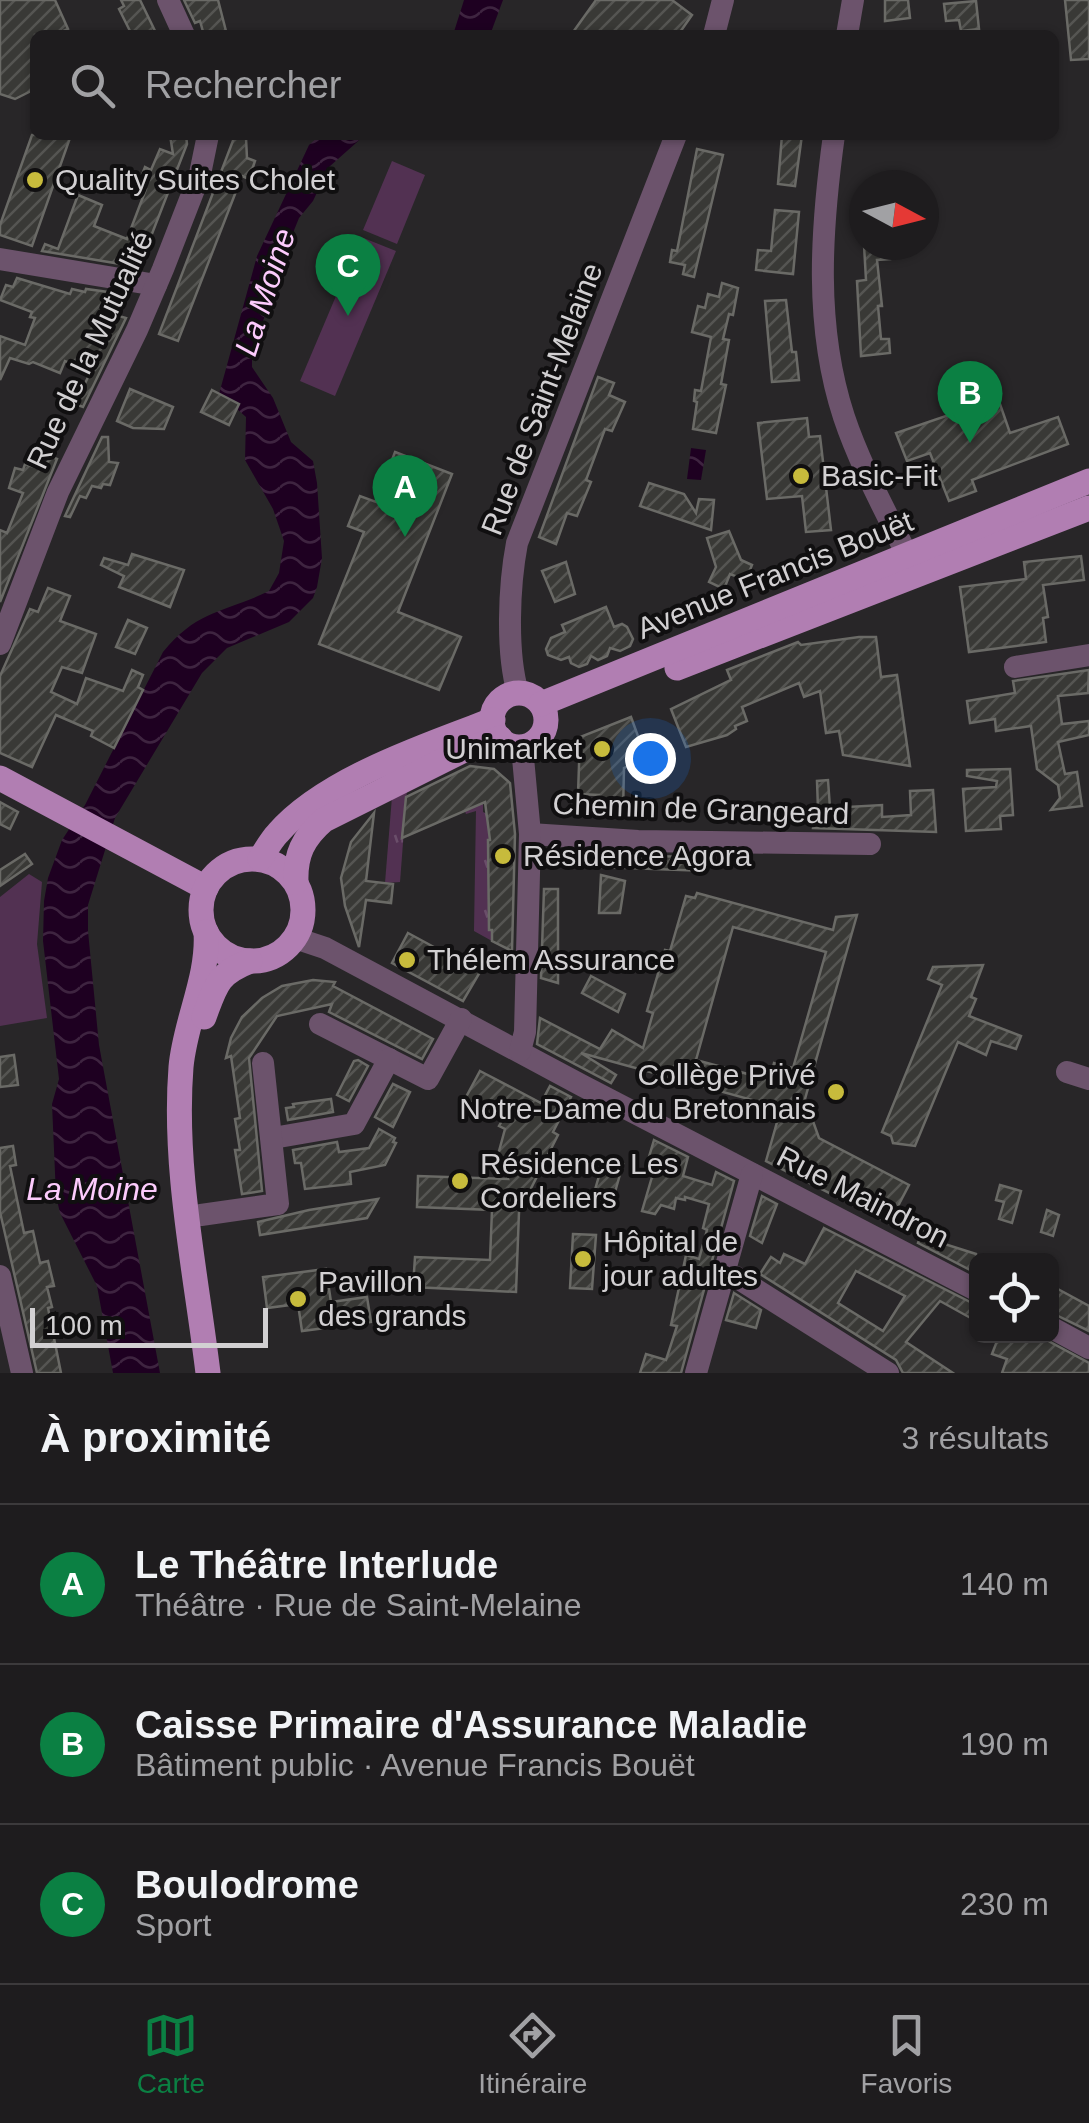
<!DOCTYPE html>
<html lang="fr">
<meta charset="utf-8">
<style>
:root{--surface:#1e1c1e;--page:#2b292b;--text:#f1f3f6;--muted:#a1a1a4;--line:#3c3a3c;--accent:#0b8043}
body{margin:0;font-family:Helvetica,sans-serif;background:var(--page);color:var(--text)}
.controls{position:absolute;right:30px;bottom:30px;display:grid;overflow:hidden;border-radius:15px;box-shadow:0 2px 8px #0004}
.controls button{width:90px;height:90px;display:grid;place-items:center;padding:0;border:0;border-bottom:2px solid var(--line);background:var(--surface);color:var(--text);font:50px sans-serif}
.compass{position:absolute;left:849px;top:170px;width:90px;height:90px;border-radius:50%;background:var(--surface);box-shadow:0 2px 8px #0004;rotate:97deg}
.scale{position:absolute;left:30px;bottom:25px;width:238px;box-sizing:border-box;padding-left:10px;border:5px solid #d2d0d2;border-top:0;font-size:28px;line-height:35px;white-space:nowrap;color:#d2d0d2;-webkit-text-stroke:8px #100f10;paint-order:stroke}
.you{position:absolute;left:650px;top:758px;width:35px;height:35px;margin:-25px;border:8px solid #fff;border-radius:50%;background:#1a73e8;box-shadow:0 0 0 15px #1a73e833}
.badge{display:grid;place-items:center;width:65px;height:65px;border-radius:50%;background:var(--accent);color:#fff;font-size:32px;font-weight:700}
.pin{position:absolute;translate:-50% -82px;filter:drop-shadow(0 2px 5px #0008)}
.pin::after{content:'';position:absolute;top:52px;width:35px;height:30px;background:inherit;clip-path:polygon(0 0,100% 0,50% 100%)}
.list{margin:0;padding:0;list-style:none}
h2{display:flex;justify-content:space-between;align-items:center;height:130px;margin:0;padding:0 40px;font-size:42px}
h2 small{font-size:32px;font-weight:400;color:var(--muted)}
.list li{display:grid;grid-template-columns:65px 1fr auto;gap:30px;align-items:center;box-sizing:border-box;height:160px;padding:0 40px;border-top:2px solid var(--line)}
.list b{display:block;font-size:38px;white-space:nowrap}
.list p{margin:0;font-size:32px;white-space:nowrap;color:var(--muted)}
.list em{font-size:32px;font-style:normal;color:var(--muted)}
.icon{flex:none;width:55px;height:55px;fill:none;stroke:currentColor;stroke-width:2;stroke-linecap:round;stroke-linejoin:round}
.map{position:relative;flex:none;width:1089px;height:1373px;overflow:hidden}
.search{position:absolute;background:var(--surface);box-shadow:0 2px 8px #0004;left:30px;right:30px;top:30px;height:110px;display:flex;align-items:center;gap:25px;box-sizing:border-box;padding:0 35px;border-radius:15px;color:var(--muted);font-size:38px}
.sheet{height:610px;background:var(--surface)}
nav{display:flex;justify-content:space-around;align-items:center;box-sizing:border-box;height:140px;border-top:2px solid var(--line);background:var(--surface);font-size:28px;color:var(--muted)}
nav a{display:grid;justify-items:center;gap:5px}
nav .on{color:var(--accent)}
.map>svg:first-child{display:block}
.grass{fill:url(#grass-tufts)}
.green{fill:#523152}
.water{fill:url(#water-waves)}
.building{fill:url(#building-hatch);stroke:#6a6a66;stroke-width:2.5;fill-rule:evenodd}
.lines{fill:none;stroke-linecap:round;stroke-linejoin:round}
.minor{stroke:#6c536c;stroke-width:22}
.major{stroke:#b17eb2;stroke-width:25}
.poi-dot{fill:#c7bb3c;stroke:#100f10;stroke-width:4}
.labels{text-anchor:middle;stroke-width:8;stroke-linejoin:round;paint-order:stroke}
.poi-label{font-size:30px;fill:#d2d0d2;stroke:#100f10;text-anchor:start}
.street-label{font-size:30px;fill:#d2d0d2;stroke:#100f10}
.water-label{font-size:32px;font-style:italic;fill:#fccbfc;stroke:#100f10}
</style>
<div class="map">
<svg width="1089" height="1373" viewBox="0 0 1089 1373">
<defs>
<pattern id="grass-tufts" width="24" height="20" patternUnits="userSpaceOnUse" patternTransform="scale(2.5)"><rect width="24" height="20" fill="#523152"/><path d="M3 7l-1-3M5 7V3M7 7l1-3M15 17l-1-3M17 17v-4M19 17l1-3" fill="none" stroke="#6a4e6a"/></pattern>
<pattern id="water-waves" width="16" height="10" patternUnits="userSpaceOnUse" patternTransform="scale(2.5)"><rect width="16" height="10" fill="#1e0021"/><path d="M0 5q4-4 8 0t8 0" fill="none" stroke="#3e2440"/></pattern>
<pattern id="building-hatch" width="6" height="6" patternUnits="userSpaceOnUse" patternTransform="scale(2.5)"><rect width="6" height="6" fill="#393936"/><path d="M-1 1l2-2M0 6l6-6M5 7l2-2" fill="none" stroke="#555552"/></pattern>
</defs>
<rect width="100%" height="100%" fill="#282628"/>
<!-- grass -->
<g class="grass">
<polygon points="407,790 400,882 385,883 392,797"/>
<polygon points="483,799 483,812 489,815 489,929 492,930 492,941 474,931 476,811 466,814 463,806"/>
</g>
<!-- green -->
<g class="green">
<polygon points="392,161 425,175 397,244 363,230"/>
<polygon points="361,237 396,251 335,396 300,381"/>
<polygon points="29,874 42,882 37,944 47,1018 0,1026 0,897"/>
</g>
<!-- water -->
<g class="water">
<polygon points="464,0 503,0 490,35 453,35"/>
<path d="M320 135H365L329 167 313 201 299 218 282 260 274 296 262 323 252 358V367L273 398 291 442 313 461 317 483 322 558 317 587 313 598 289 622 227 648 202 673 115 818 88 905V931L99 1045 160 1373H113L97 1286 60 1213 56 1196 52 1104 59 1079 43 941 44 901 48 878 62 840 85 805 163 652C198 609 224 613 269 591L279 573 284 541 273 509 245 460 246 417 237 409 239 404 219 394 257 256 309 145Z"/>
<polygon points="691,448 706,450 701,480 687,479"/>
</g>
<!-- building -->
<g class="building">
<polygon points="0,0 55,0 68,29 55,35 35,35 35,89 15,99 0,94"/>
<polygon points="121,0 140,0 157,35 132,35 119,9 124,6"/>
<polygon points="184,0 218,0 227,35 204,35 200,21 195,23"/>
<polygon points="596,0 672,0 692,15 678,35 571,35"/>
<polygon points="885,0 908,0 910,18 885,21"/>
<polygon points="1065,0 1089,0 1089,59 1071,60"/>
<polygon points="976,1 979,29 961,31 959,20 946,21 944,4"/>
<polygon points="32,135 71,135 32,246 0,235 0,225"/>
<polygon points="170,135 186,135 187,144 139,267 42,251 45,244 58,249 78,195 102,205 94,226 127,239 146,189 138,185 145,167 151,170 160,149 173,154"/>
<polygon points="782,135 802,135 795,186 778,184"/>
<polygon points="234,138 246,138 247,158 255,161 249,179 242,176 178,341 159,334"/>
<polygon points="697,149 723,155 694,277 683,274 685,265 670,262 672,250 677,251"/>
<polygon points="775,210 799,212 793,274 756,270 758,250 771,251"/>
<polygon points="864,245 888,245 890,259 877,260 882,306 878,306 881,339 889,339 890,353 861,356 857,281 866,280"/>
<polygon points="17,278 70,294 72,289 85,292 86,289 116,293 112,314 126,318 83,407 75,404 91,371 65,361 60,373 33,362 29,364 10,358 0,380 0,336 25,345 35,318 30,317 32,312 0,300 6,285 13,287"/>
<polygon points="722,283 738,288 733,315 729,314 723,339 729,340 721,384 726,385 716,433 693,429 697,402 694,401 695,390 701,391 711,337 692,332 698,306 705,308 708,294 719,297"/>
<polygon points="786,300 792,352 796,352 799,380 772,382 765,301"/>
<polygon points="598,377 614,383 609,395 625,402 612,431 605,429 586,480 591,482 577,516 567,513 556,544 539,537"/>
<polygon points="993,384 1010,433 1058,417 1068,444 972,480 976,491 949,501 930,453 907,461 896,433 952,414 950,407 965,402 963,395"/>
<polygon points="130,389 173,407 164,429 133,428 117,421"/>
<polygon points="212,390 239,404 229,425 201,412"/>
<polygon points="807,418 809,437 820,436 831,530 806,532 802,496 767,499 758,423"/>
<polygon points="102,437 108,437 109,462 118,463 110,485 103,484 101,488 92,486 86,498 80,496 70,517 65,516"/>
<polygon points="395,452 452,474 398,612 461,637 439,690 319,644 364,532 348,526 360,496 376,502"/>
<polygon points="50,456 57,459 0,602 0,530 7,533 23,493 9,488 15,468 23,470 25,464 44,470"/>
<polygon points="649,483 684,494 696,513 699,499 714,500 711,530 640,506"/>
<polygon points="729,531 741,560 752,565 746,580 730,574 724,589 709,582 716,567 707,538"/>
<polygon points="132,554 184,570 170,607 119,587 124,576 101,565 104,558 128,565"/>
<polygon points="1081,556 1084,580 1043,585 1048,617 1043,618 1046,642 969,652 960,587 1026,579 1024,562"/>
<polygon points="566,562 575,594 555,602 542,571"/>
<polygon points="48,588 70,596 60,621 96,634 82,673 62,667 51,692 77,704 86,678 123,691 132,670 143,675 138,687 143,690 114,748 91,736 93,731 56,715 32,767 0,753 0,676 30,609 38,612"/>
<polygon points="606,607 614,627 622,624 627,627 633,639 630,646 620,651 610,648 607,656 598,660 591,656 587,664 579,667 571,663 569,657 561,660 548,655 546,649 551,638 565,632 562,625"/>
<polygon points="128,620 147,628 135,654 116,647"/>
<polygon points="859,637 876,637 881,677 897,675 910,766 843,755 839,731 826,733 820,691 804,697 799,683 742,707 747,721 735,726 736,729 727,735 686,747 671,709 731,680 727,670 798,642 801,645"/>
<polygon points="1089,670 1088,693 1058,696 1062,724 1089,721 1089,735 1058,742 1065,774 1077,772 1082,806 1051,810 1060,798 1058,785 1037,769 1031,726 996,731 995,719 970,723 967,701 1015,693 1013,681"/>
<polygon points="631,717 646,758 624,768 623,812 599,812 599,795 578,794 580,737"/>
<polygon points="470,766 494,769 510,783 515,834 512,951 492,941 492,930 489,930 488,840 490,840 485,802 402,838 406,797"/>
<polygon points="1010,769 1013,815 1000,816 1001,829 966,831 963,789 996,787 997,781 967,776 967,770"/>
<polygon points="828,780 830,808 882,805 882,817 911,815 910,791 933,790 936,832 813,828 815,809 818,809 817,781"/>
<polygon points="0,802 18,812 10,829 0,824"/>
<polygon points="374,813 366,881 393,884 391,903 366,900 359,947 345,906 341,878 351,842"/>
<polygon points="545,850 569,852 568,864 544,863"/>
<polygon points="25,854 32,864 0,886 0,870"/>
<polygon points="602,854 638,856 711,857 707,871 601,867"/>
<polygon points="601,875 625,881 620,913 599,913"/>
<polygon points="544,889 558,889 558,983 541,978"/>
<path d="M697 893 833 930 836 917 857 915 805 1099 819 1138 909 1185 889 1223 766 1161 781 1108 581 1053 616 1075 611 1083 537 1044 540 1018 600 1049 612 1030 643 1048 653 1013 647 1011 665 950 670 951 686 896 695 898ZM733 927 826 952 793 1068 774 1063 770 1080 696 1060Z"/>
<polygon points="408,933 480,972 463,1001 392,963"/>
<polygon points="983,965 971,997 976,999 969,1016 1021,1036 1016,1049 991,1041 986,1055 958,1042 915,1146 893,1143 891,1136 882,1132 942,985 928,979 933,967"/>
<polygon points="591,976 625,994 618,1012 582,993"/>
<polygon points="313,980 335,982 333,986 433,1039 422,1059 329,1012 332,1004 277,1016 249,1058 262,1191 242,1194 235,1150 240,1150 235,1119 240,1118 231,1056 226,1058 231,1038 242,1017 262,998 282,986"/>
<polygon points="14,1055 18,1085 0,1087 0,1057"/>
<polygon points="358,1060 368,1066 349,1101 337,1095 354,1061"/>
<polygon points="480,1071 541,1103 550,1086 571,1097 553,1132 558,1135 519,1212 516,1292 413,1287 415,1257 490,1260 492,1210 417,1207 418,1176 508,1179 498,1155 505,1129 499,1126 503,1119 465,1099"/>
<polygon points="393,1084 410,1092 393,1127 375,1117"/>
<polygon points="331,1099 333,1112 288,1120 286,1108 294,1107 293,1104"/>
<polygon points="379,1129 395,1138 393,1142 396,1143 385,1165 350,1172 351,1184 305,1189 301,1163 295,1163 293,1150 337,1142 339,1152 369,1148"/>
<polygon points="654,1140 688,1157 683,1176 712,1185 716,1172 734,1181 681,1373 640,1373 646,1354 666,1360 677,1326 671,1325 686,1255 699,1259 707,1230 703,1228 709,1204 685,1197 685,1200 676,1198 674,1209 661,1205 655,1214 642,1211 654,1170 646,1167"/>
<polygon points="13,1146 16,1165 10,1166 24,1233 33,1231 40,1263 48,1261 54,1286 47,1287 52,1307 48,1308 61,1373 37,1373 0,1212 0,1148"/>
<polygon points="604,1159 623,1164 611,1206 592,1200"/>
<polygon points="1000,1185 1021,1191 1012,1223 999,1219 1004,1202 996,1200"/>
<polygon points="762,1196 777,1204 762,1243 750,1236"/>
<polygon points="378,1199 367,1218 260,1235 258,1222 309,1210"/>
<polygon points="1047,1210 1059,1215 1053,1236 1041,1232"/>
<path d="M824 1228 976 1305V1321L940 1301 906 1342 953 1373H903L896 1360 760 1274 771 1257 780 1263 784 1254 805 1264ZM856 1271 905 1296 883 1331 838 1303Z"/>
<polygon points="923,1231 936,1238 935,1241 976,1254 976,1273 918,1243"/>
<polygon points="573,1234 596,1235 592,1289 570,1288"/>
<polygon points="326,1269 331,1302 367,1297 371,1322 302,1331 298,1304 267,1308 263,1277"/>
<polygon points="1056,1288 1089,1306 1089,1331 1052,1313 1052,1297"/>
<polygon points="734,1293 761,1310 756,1328 726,1320"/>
<polygon points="999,1336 1039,1336 1089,1363 1089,1373 1002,1373 1007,1359 992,1354"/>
</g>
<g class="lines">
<!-- minor -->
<g class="minor">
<polyline points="168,0 184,35"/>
<polyline points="714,35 723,0"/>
<polyline points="847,35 853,0"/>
<path d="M834 135C821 229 814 326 844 417 860 465 886 512 908 557"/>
<polyline points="0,259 156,285"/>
<polyline points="0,644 58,492 137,330 163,269 200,174 208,135"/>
<polyline points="1015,667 1089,655"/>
<path d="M518 693C506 652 509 585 517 543L676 135"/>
<polyline points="530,834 638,841 870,844"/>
<polyline points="295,938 325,948 583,1086 976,1290"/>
<polyline points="320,1024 428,1079 461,1019"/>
<polyline points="520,1051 525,1032 530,834 522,747"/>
<polyline points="1067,1072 1089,1079"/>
<polyline points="273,1138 354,1124 389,1059"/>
<polyline points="201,1215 278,1204 263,1063"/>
<polyline points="724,1274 736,1277 888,1373"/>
<polyline points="0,1276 22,1373"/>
<polyline points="1052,1328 1089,1348"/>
<polyline points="696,1373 752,1174"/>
</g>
<!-- major -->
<g class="major">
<polyline points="677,668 1089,508"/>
<circle cx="519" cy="720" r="27"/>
<polyline points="541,704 1089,481"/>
<polyline points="0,778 206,888"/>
<circle cx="252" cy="910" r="51"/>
<path d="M260 859C266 850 271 840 278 833 325 779 427 745 493 720"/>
<path d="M296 882C295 855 303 838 324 820L460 752 500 738"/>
<path d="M206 932C209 978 185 1021 181 1067 173 1168 196 1273 208 1373"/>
<path d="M204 1017C216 985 217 974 250 961"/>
</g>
</g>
<!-- markers -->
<g class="poi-dot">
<circle cx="35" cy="180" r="10"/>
<circle cx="801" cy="476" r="10"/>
<circle cx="602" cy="749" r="10"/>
<circle cx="503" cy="856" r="10"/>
<circle cx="407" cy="960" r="10"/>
<circle cx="836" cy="1092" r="10"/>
<circle cx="460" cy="1181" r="10"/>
<circle cx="583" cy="1259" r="10"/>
<circle cx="298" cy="1299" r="10"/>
</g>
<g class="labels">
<!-- poi labels -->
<g class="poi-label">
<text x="55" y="190">Quality Suites Cholet</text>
<text x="821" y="486">Basic-Fit</text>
<text x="582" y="759" text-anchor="end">Unimarket</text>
<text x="523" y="866">Résidence Agora</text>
<text x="427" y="970">Thélem Assurance</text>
<text x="816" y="1085" text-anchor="end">Collège Privé<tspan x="816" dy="34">Notre-Dame du Bretonnais</tspan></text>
<text x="480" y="1174">Résidence Les<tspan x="480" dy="34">Cordeliers</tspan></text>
<text x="603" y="1252">Hôpital de<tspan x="603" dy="34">jour adultes</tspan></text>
<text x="318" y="1292">Pavillon<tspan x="318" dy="34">des grands</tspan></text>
</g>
<!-- street labels -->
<g class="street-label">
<text transform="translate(90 350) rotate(-65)" y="10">Rue de la Mutualité</text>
<text transform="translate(542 399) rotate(-69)" y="10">Rue de Saint-Melaine</text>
<text transform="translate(775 575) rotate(-22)" y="10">Avenue Francis Bouët</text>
<text transform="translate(701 809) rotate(2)" y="10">Chemin de Grangeard</text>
<text transform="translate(863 1197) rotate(27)" y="10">Rue Maindron</text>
</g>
<!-- water labels -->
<g class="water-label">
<text transform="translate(265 292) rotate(-72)" y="11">La Moine</text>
<text x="92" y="1200">La Moine</text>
</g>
</g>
</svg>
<div class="controls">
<button><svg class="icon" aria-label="locate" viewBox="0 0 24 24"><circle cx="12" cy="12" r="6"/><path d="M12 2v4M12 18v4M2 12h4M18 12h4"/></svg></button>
</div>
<svg class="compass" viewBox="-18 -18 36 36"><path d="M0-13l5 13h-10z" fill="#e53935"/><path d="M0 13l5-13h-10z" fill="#a1a1a4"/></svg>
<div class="scale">100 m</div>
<div class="you"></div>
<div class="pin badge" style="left:405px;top:537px">A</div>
<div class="pin badge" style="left:970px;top:443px">B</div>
<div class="pin badge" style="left:348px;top:316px">C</div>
<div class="search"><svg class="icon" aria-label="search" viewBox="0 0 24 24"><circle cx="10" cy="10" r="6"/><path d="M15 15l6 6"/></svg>Rechercher</div>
</div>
<section class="sheet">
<h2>À proximité<small>3 résultats</small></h2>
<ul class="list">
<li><span class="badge">A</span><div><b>Le Théâtre Interlude</b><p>Théâtre · Rue de Saint-Melaine</p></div><em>140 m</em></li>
<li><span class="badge">B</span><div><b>Caisse Primaire d'Assurance Maladie</b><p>Bâtiment public · Avenue Francis Bouët</p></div><em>190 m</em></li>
<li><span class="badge">C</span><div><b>Boulodrome</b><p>Sport</p></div><em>230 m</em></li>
</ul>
</section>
<nav>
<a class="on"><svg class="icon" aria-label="map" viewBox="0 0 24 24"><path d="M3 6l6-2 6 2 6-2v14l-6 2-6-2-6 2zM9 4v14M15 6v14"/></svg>Carte</a>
<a><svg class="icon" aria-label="directions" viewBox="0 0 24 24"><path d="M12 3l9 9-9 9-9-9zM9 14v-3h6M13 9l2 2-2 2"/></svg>Itinéraire</a>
<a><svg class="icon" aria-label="saved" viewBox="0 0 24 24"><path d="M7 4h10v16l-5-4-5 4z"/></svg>Favoris</a>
</nav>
